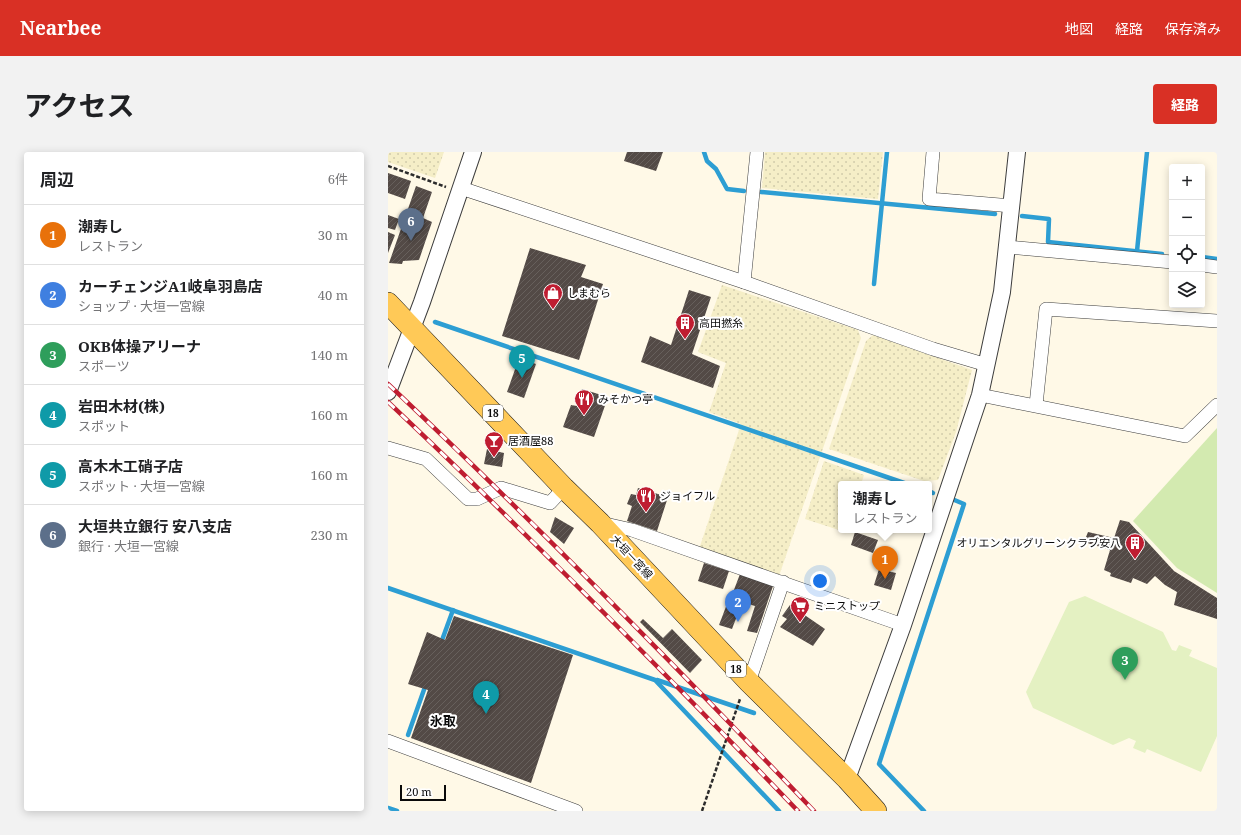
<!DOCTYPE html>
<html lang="ja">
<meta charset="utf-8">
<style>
:root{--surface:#fff;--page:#f2f2f2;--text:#202124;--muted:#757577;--line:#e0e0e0;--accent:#d93025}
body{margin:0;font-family:"Noto Serif","Noto Sans JP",serif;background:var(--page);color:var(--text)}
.controls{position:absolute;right:12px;top:12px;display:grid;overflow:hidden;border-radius:4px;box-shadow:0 2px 10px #0003}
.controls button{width:36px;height:36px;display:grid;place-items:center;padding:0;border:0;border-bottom:1px solid var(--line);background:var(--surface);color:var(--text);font:20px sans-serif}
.scale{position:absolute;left:12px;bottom:10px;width:46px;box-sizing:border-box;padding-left:4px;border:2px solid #0a0a0a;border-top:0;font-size:11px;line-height:14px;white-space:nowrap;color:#0a0a0a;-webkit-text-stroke:3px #fff;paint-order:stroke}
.you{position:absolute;left:432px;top:429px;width:14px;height:14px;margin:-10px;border:3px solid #fff;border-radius:50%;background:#1a73e8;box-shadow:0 0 0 6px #1a73e833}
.badge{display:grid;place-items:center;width:26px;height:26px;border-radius:50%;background:var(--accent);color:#fff;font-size:13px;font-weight:700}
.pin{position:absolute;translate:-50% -33px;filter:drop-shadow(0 1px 2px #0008)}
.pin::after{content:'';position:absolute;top:21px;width:14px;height:12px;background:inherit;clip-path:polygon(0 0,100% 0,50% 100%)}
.popup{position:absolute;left:450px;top:329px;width:94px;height:52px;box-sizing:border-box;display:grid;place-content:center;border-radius:4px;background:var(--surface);filter:drop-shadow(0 1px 3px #0005);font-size:13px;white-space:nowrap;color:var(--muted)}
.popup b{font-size:15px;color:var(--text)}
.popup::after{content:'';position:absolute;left:50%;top:100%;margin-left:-8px;border:8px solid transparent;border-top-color:var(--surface)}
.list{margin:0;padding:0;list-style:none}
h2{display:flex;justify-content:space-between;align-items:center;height:52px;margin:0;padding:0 16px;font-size:17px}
h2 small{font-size:13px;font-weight:400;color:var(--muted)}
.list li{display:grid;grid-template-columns:26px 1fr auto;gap:12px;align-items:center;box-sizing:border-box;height:60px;padding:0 16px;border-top:1px solid var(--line)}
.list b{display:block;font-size:15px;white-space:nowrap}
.list p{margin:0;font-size:13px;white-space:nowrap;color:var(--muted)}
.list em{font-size:13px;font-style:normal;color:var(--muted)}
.icon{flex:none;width:22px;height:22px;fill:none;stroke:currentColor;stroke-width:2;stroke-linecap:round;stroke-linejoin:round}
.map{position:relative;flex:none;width:829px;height:659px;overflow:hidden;border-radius:4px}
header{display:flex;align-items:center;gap:24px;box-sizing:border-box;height:56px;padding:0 20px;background:var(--accent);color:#fff}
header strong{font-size:19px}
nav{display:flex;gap:22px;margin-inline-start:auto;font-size:14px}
.intro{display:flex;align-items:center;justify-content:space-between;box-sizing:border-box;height:96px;padding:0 24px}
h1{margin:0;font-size:28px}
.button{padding:10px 18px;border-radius:4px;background:var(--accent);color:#fff;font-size:14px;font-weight:700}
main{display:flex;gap:24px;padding:0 24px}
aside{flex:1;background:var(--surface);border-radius:4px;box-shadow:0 2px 10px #0003}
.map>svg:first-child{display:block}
.farmland{fill:url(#farmland-dots)}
.grass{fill:#d3eab0}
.pitch{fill:#e4f1c2}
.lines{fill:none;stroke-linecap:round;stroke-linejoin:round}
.stream{stroke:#2d9ed3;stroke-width:4.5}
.building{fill:url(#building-hatch)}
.minor-casing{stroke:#3d3d3d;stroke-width:14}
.tertiary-casing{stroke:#3d3d3d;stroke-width:18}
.primary-casing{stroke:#1b1b1b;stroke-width:22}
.path{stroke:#2c2c2c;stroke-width:2.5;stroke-dasharray:4 2;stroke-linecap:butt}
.minor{stroke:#fff;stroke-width:13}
.tertiary{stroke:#fff;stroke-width:16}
.primary{stroke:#ffc957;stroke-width:21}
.rail-casing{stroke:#bf1d31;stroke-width:4.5}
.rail{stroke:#fff;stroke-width:3;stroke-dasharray:9;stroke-linecap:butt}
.labels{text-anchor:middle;stroke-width:4;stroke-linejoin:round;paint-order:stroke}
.shield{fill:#fff;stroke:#545454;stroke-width:1}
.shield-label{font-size:10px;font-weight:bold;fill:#0a0a0a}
.poi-label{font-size:11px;fill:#0a0a0a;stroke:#fff;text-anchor:start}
.street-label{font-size:11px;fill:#0a0a0a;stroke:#fff}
.quarter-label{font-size:13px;font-weight:bold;fill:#0a0a0a;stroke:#fff}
</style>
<header>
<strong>Nearbee</strong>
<nav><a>地図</a><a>経路</a><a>保存済み</a></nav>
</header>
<div class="intro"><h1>アクセス</h1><a class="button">経路</a></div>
<main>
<aside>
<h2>周辺<small>6件</small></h2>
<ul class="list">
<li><span class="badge" style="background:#e8710a">1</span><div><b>潮寿し</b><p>レストラン</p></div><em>30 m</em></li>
<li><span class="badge" style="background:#3f7fe0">2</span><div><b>カーチェンジA1岐阜羽島店</b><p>ショップ · 大垣一宮線</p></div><em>40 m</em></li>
<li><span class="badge" style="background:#2e9e5b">3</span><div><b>OKB体操アリーナ</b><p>スポーツ</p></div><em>140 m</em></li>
<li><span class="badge" style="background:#0f9aa8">4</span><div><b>岩田木材(株)</b><p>スポット</p></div><em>160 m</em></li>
<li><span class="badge" style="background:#0f9aa8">5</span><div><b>高木木工硝子店</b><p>スポット · 大垣一宮線</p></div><em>160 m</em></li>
<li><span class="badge" style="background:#5c6f8a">6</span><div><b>大垣共立銀行 安八支店</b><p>銀行 · 大垣一宮線</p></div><em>230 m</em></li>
</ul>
</aside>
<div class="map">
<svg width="829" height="659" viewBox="0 0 829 659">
<defs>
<pattern id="farmland-dots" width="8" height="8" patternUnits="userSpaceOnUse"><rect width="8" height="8" fill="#f5eec7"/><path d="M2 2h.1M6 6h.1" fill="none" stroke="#d1cbaa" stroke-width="1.8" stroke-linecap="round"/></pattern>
<pattern id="building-hatch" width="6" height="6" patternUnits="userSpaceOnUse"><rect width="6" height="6" fill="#534a46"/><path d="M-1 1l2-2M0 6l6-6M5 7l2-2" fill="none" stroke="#67605c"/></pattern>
</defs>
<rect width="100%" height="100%" fill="#fff9e7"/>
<!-- farmland -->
<g class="farmland">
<polygon points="0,0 56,0 47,26 0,10"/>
<polygon points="377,0 495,0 490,47 374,36"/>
<polygon points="334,133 470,178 473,186 391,424 311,397 353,272 321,260 338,211 310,200"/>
<polygon points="485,183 584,218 568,280 550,328 536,329 441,297 478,189"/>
<polygon points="436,309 476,323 473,332 453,332 453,378 458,378 457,380 417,367"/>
</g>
<!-- grass -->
<polygon class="grass" points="829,276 829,441 789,416 745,369"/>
<!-- pitch -->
<polygon class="pitch" points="697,444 775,480 784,498 788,499 791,493 804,498 801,504 829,516 829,584 813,620 759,597 757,601 745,596 748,589 741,586 725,593 645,556 638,540 681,450"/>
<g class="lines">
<!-- stream -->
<g class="stream">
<polyline points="316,0 319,9 328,17 339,37 356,39"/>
<polyline points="373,40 607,62"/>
<polyline points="634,64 661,67 660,90 774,102"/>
<polyline points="749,99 759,0"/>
<polyline points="814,105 829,107"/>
<polyline points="486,132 499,0"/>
<polyline points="47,170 519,332"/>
<polyline points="541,339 545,341"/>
<polyline points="0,436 267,528 391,659"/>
<polyline points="53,491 65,458"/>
<polyline points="269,528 366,561"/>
<polyline points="20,583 38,532"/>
<polyline points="0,656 9,659"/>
<polyline points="536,659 491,612 576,352 564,347"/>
</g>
</g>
<!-- building -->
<g class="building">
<polygon points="239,0 275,0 268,19 236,9"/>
<polygon points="0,21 23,29 17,47 0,41"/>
<polygon points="28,34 44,40 35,66 44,70 31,108 15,109 14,112 1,111"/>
<polygon points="0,63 11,67 7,78 0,76"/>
<polygon points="0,80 7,83 0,101"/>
<polygon points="142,96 198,113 193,125 215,132 191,208 114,184"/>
<polygon points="301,138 323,145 304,202 332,214 325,236 253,210 262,184 283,193"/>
<polygon points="131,206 148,212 136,246 119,240"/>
<polygon points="194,237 220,245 206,285 175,275 183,253 189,254"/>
<polygon points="99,297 116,301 114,315 96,312"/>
<polygon points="250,336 280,345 269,379 239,369 244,354 239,352 243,342 248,343"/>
<polygon points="167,365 186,376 176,392 162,380"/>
<polygon points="732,368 741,370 786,419 829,446 829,467 786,453 789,440 777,433 767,424 759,432 745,426 743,431 722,424 723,421 716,418 722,398 696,390 700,380 726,386"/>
<polygon points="467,380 490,388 485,401 463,393"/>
<polygon points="316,411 341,419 335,437 310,429"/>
<polygon points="491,417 508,421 503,438 486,433"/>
<polygon points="352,422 385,434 369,481 359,479 367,454 357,451 358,448 344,443"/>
<polygon points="339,452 352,456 344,477 331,473"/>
<polygon points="402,453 437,477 425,494 392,475 399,467 394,464"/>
<polygon points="66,464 185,503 143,631 23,586 40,538 20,532 39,480 57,488"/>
<polygon points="255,467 275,486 284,477 314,508 302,521 252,470"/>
</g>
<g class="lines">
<!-- minor casing -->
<g class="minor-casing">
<g id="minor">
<polyline points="545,0 541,47 624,54"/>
<polyline points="73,36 356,130 545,197 599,213"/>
<polyline points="619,95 784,110"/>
<polyline points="814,113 829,115"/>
<polyline points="356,130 369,0"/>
<polyline points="592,243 797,284 829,253"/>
<polyline points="648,253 658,157 829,169"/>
<polyline points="0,296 38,307 80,347 89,347 113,336 162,351 176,336"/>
<polyline points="213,371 244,378 515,473"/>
<polyline points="361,530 395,430"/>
<polyline points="0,589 188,659"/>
</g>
</g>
<!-- tertiary casing -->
<g class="tertiary-casing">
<g id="tertiary">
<polyline points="0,240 34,150 85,0"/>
<polyline points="459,627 515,473 592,243 614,140 629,0"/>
</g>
</g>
<!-- primary casing -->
<g class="primary-casing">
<polyline id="primary" points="0,151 176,336 212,371 361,530 459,627 488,659"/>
</g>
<!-- path -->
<g class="path">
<polyline points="0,14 58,35"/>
<polyline points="314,659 352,547"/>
</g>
<!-- minor -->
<use href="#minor" class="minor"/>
<!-- tertiary -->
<use href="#tertiary" class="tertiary"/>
<!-- primary -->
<use href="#primary" class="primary"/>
<!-- rail casing -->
<g class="rail-casing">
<g id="rail">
<path d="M0 232C146 370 287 513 426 659"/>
<path d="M0 250C140 382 276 520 410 659"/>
</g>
</g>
<!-- rail -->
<use href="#rail" class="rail"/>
</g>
<!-- icons -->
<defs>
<g id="shop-pin" transform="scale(1)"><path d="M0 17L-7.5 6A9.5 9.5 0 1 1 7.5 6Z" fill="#bf1d31" stroke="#fff"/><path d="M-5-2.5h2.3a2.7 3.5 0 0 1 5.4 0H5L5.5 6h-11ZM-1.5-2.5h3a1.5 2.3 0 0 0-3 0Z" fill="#fff"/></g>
<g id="building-pin" transform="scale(1)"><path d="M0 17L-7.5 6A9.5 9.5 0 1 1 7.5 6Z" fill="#bf1d31" stroke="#fff"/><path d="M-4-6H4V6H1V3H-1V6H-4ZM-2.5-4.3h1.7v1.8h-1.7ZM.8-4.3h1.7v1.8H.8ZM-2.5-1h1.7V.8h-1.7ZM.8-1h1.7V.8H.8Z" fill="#fff"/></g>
<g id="restaurant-pin" transform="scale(1)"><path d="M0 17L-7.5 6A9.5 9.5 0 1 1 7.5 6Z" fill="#bf1d31" stroke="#fff"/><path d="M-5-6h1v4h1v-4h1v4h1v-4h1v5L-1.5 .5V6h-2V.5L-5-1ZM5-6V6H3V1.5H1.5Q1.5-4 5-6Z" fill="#fff"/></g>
<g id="bar-pin" transform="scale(1)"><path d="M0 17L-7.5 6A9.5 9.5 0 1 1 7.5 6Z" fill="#bf1d31" stroke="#fff"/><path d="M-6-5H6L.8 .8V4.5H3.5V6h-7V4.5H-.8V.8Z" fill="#fff"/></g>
<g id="supermarket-pin" transform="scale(1)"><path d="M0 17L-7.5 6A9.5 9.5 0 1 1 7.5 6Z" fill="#bf1d31" stroke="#fff"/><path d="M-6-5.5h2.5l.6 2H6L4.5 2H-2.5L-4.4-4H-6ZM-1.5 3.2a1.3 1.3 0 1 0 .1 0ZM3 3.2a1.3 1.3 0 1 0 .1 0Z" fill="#fff"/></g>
</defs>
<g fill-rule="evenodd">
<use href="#shop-pin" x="165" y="141"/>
<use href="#building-pin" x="297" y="171"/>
<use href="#restaurant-pin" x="196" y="247"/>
<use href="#bar-pin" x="106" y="289"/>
<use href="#restaurant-pin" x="258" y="344"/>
<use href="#building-pin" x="747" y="391"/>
<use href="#supermarket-pin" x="412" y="454"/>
</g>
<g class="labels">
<!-- shield labels -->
<g class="shield">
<rect x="95" y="253" width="20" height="16" rx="3"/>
<rect x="338" y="509" width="20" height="16" rx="3"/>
</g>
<g class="shield-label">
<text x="105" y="265">18</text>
<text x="348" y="521">18</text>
</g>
<!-- poi labels -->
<g class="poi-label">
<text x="179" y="145">しまむら</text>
<text x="311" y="175">高田撚糸</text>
<text x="210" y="251">みそかつ亭</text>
<text x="120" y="293">居酒屋88</text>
<text x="272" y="348">ジョイフル</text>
<text x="733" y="395" text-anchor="end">オリエンタルグリーンクラブ安八</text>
<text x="426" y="458">ミニストップ</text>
</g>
<!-- street labels -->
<g class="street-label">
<text transform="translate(244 405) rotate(47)" y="4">大垣一宮線</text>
</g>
<!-- quarter labels -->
<g class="quarter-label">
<text x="55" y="574">氷取</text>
</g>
</g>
</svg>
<div class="controls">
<button>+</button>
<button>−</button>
<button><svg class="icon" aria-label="locate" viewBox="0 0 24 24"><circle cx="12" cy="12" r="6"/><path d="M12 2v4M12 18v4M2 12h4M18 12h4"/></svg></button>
<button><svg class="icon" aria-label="layers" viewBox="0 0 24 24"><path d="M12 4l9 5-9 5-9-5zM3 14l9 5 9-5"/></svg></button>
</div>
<div class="scale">20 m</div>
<div class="you"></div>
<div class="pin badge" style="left:497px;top:427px;background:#e8710a">1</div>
<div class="popup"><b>潮寿し</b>レストラン</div>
<div class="pin badge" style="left:350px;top:470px;background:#3f7fe0">2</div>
<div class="pin badge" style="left:737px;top:528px;background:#2e9e5b">3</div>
<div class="pin badge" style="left:98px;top:562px;background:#0f9aa8">4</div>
<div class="pin badge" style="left:134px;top:226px;background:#0f9aa8">5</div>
<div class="pin badge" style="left:23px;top:89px;background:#5c6f8a">6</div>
</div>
</main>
